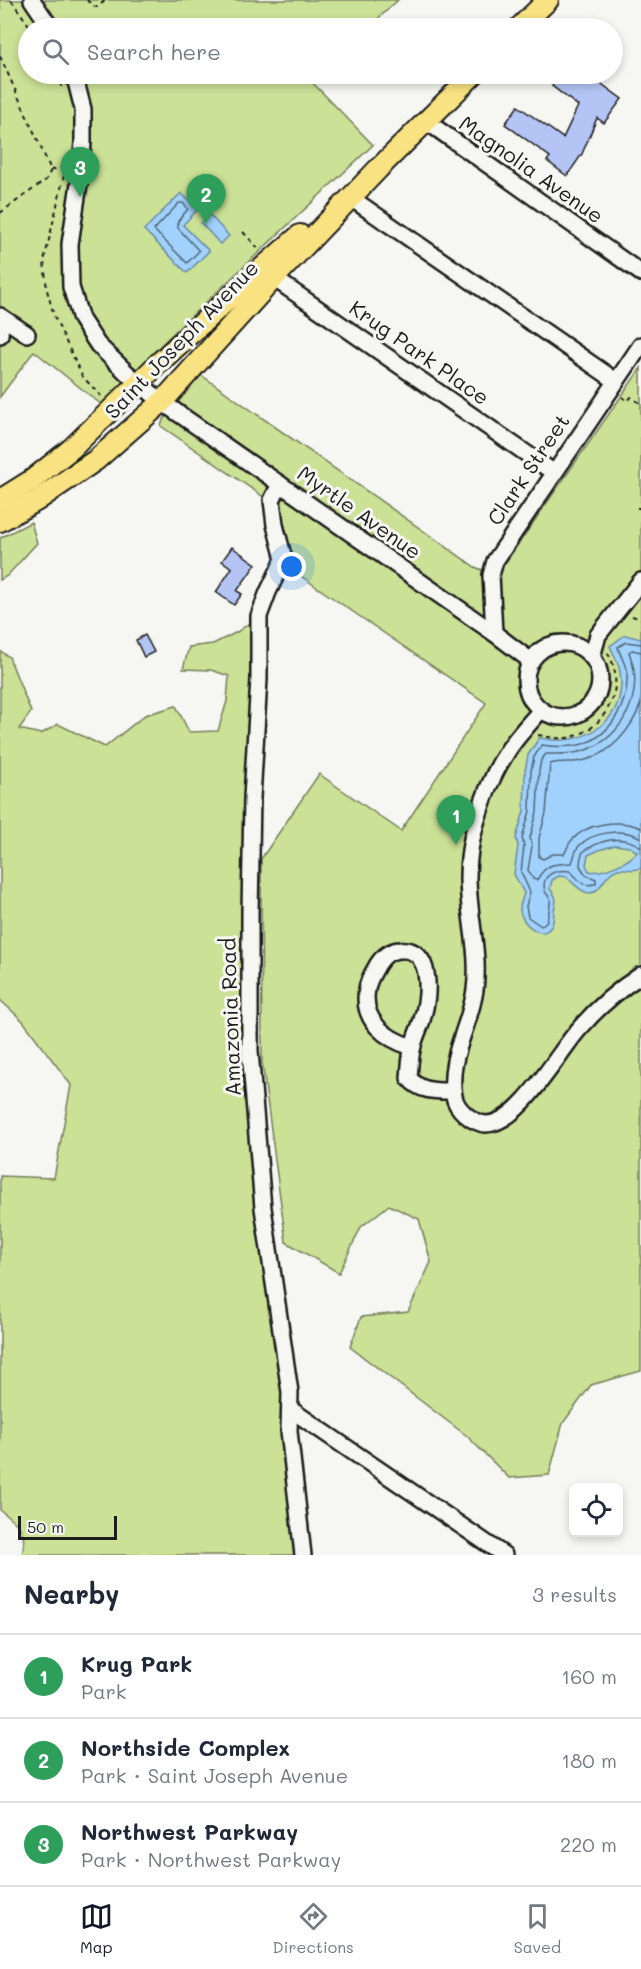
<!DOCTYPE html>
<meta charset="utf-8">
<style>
:root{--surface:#fff;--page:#f2f2f3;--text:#1f2937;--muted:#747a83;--line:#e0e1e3;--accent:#111827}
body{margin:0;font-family:Mali,sans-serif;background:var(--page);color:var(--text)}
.controls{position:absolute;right:18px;bottom:18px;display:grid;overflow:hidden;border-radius:9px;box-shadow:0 3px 9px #0003}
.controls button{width:54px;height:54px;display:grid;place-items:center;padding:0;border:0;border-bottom:2px solid var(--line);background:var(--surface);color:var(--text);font:30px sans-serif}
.scale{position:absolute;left:18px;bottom:15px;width:99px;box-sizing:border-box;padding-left:6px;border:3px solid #1c1c1c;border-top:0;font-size:16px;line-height:21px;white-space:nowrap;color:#1c1c1c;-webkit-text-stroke:4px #f6f6f2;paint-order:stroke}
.you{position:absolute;left:292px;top:567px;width:21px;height:21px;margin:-15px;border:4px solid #fff;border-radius:50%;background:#1a73e8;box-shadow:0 0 0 9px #1a73e833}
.badge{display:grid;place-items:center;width:39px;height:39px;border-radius:50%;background:var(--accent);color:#fff;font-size:20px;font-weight:700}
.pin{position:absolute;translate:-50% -50px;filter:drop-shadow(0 2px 3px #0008)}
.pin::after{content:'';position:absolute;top:32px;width:21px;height:18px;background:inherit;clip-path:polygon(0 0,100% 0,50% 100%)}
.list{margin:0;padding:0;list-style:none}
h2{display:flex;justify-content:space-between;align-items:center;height:78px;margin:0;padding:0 24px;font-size:26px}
h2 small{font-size:20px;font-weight:400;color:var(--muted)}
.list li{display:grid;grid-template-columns:39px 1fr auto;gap:18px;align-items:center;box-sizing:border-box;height:84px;padding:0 24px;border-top:2px solid var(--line)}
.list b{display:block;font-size:22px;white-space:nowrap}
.list p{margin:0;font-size:20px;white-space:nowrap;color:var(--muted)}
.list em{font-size:20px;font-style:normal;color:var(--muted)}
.icon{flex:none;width:33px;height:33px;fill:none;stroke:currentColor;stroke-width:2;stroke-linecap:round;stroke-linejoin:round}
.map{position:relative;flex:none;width:641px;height:1555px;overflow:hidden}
.search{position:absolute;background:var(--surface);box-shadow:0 3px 9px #0003;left:18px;right:18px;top:18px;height:66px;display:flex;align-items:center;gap:15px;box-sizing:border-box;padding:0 21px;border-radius:33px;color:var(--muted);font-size:22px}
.sheet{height:330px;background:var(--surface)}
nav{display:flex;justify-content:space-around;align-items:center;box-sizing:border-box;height:84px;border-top:2px solid var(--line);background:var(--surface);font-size:16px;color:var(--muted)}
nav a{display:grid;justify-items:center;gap:3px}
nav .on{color:var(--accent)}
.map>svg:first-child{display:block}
.green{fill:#cbe196;stroke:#747e59;stroke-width:1.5}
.water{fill:#a0d2fd;stroke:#6b89a3;stroke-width:1.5;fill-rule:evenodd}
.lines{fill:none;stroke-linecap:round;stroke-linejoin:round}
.shore{stroke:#516576;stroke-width:1.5}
.building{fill:#b4c5f5;stroke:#1c1c1c;stroke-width:1.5}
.minor-casing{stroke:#1c1c1c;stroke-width:20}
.major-casing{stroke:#1c1c1c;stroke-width:24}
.path{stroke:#1c1c1c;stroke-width:2;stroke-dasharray:4.5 4.5;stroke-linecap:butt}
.minor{stroke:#f6f6f2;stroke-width:15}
.major{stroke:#f8e281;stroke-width:20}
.labels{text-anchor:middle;stroke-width:6;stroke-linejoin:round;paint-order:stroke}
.street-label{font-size:21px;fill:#1c1c1c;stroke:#f6f6f2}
</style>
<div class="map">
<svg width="641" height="1555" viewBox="0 0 641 1555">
<rect width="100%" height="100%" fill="#f6f6f2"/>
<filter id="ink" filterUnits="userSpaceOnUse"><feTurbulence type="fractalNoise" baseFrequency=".0167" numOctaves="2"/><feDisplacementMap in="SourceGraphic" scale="12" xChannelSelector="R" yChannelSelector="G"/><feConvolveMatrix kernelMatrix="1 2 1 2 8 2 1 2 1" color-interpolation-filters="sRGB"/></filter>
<g filter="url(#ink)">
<!-- green -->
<g class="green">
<polygon points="0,0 398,0 368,28 28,28 28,74 320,74 312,82 373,145 168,338 102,405 34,351 0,397"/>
<path d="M641 368V1371L591 1385 563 1423 549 1475 509 1478 467 1436 350 1347 361 1317 408 1312 431 1262 419 1219 389 1205 361 1227 339 1273 286 1242 262 1062 261 859 319 774 401 831 486 703 286 566C292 539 287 521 268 500L161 426 163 420 201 375 475 567 496 576Z"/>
<polygon points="31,522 37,543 7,576 0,580 0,538"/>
<path d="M255 619 248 1057 287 1452 299 1555H22C28 1531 19 1524 0 1510V1176L54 1178 71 1085 23 1021 0 1000V651L9 657 31 712 19 729 41 734 58 724 105 747 145 715 176 706 189 732 218 731 227 701 229 676 211 670 183 669 189 647 213 644 237 632Z"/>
</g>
<!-- water -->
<g class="water">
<polygon points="181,193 198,209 183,225 209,251 187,273 144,230"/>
<polygon points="210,215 229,236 220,244 201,223"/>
<path d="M625 635 641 639V868C633 872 626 868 618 869 598 874 601 915 567 877L559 876 552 880 550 889C557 897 557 900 554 910 553 916 555 922 550 928 540 940 521 922 520 911 519 904 523 899 524 893L514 874 518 846 516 838 524 811 525 771 528 755 539 738C583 748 628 722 620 672 619 663 614 655 610 646ZM615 845 630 847 637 852C630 862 601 874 589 871L586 865 588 855 599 850Z"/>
</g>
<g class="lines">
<!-- shore -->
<g class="shore">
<polygon points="179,203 183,203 188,209 178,221 178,228 199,251 187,263 154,230"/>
<path d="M641 644 626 642 618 647C620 656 626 664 627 673 629 704 610 738 579 745 567 747 554 747 542 745L534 757 531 771 530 811 522 838 524 846 521 872 530 892 526 906 528 917 541 926 546 922C548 919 551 901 550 899 549 896 546 894 545 891 540 874 557 869 570 871 579 879 583 889 596 883V879L586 875 580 866C580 862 581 856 583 852 585 850 588 848 591 847 607 838 626 836 641 847"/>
<path d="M641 652 632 650 629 652C631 658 633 664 634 670 639 705 617 741 583 751 572 755 558 754 546 754L541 760 539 771 537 812 530 838 532 846 528 870 533 879 537 880C546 863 554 864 572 863 574 858 575 850 579 846 593 831 624 828 641 838"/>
<path d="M641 703C632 729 611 755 582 761 572 763 559 761 550 764L546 813 539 838V857L543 859 553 854H564C567 850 568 844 571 841 587 822 620 819 641 828"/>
</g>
</g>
<!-- building -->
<g class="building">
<polygon points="561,74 588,74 622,99 604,123 597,118 582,154 567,176 547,161 550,157 505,124 518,106 563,138 578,106 552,86"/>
<polygon points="232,547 256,564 237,591 242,594 234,605 216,592 232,568 222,561"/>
<polygon points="145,635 154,652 144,657 136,640"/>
</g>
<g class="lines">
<!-- minor casing -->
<g class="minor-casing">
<g id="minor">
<polyline points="32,0 51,28"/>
<polyline points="74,74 83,109 83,143 80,177 70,244 71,287 81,319 98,345 127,373 162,402 494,633 531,661"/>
<polyline points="426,121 641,273"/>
<polyline points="351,198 616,381"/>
<polyline points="265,272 553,472"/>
<polyline points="0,316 27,334"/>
<polyline points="0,321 1,323 0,335"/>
<polyline points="280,484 272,500 275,525 284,559 268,592 259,616 259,679 252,798 250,913 250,1051 263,1208 290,1392 289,1431 303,1555"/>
<polyline points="494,633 491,575 495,561 641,345"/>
<circle cx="563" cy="680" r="37"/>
<polyline points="592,657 598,635 641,581"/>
<path d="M541 710C530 723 516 737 507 752 493 773 483 799 476 823 471 840 468 859 468 877 468 915 480 952 475 990 470 1027 447 1058 454 1096 456 1109 472 1123 486 1124 520 1124 558 1052 580 1028 598 1007 618 990 641 975"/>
<path d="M412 1047C385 1039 361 1020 367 989 368 980 374 971 378 964 383 956 391 950 400 950 433 947 429 995 423 1016 421 1026 415 1036 413 1046 410 1056 410 1068 409 1078 420 1092 437 1091 453 1091"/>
<polyline points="290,1409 504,1555"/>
</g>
</g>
<!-- major casing -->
<g class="major-casing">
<g id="major">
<polyline points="519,28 548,0"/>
<polyline points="0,500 32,480 71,449 162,360 261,269 300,235"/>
<polyline points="0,521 36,501 96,460 162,402 274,278 378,169 474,74"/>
</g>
</g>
<!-- path -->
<g class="path">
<polyline points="11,0 31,28"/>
<polyline points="87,0 92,6 97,7 106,0"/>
<polyline points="0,9 1,8"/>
<polyline points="0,56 51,170"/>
<polyline points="57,74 62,88"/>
<polyline points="66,167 44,261 47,290 54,316 82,376 101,396"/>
<polyline points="51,170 65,167"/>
<polyline points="0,213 46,180 51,170"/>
<polyline points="243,232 258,248"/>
<polyline points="622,397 628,401 631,397 640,403 641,407"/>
<polyline points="637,508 641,508"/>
<polyline points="632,616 641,619"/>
<path d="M538 735C549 737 560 740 571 737 607 729 628 683 607 652"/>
</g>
<!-- minor -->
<use href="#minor" class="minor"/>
<!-- major -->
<use href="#major" class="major"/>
</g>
</g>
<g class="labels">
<!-- street labels -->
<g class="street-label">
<text transform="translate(531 170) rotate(35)" y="7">Magnolia Avenue</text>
<text transform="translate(182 340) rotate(-46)" y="7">Saint Joseph Avenue</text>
<text transform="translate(419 353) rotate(35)" y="7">Krug Park Place</text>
<text transform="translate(529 470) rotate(-56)" y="7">Clark Street</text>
<text transform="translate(359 513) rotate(35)" y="7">Myrtle Avenue</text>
<text transform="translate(231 1017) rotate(-92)" y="7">Amazonia Road</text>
</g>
</g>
</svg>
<div class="controls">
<button><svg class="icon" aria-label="locate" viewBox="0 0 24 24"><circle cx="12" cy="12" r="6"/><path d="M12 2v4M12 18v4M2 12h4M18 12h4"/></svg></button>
</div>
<div class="scale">50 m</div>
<div class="you"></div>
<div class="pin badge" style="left:456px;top:845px;background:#2e9e5b">1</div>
<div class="pin badge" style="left:206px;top:224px;background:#2e9e5b">2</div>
<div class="pin badge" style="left:80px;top:197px;background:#2e9e5b">3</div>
<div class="search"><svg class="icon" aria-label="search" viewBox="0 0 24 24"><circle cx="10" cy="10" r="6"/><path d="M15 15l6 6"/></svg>Search here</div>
</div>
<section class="sheet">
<h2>Nearby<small>3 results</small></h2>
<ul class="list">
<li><span class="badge" style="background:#2e9e5b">1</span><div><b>Krug Park</b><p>Park</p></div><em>160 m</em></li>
<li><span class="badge" style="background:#2e9e5b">2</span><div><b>Northside Complex</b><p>Park · Saint Joseph Avenue</p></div><em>180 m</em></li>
<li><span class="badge" style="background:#2e9e5b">3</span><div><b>Northwest Parkway</b><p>Park · Northwest Parkway</p></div><em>220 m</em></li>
</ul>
</section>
<nav>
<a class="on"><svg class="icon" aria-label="map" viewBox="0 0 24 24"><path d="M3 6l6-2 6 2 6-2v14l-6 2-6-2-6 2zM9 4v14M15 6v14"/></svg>Map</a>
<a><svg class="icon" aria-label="directions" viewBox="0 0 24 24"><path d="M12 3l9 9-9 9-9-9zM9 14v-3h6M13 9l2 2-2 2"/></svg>Directions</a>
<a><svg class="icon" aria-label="saved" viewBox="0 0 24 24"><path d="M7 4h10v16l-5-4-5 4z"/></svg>Saved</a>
</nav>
